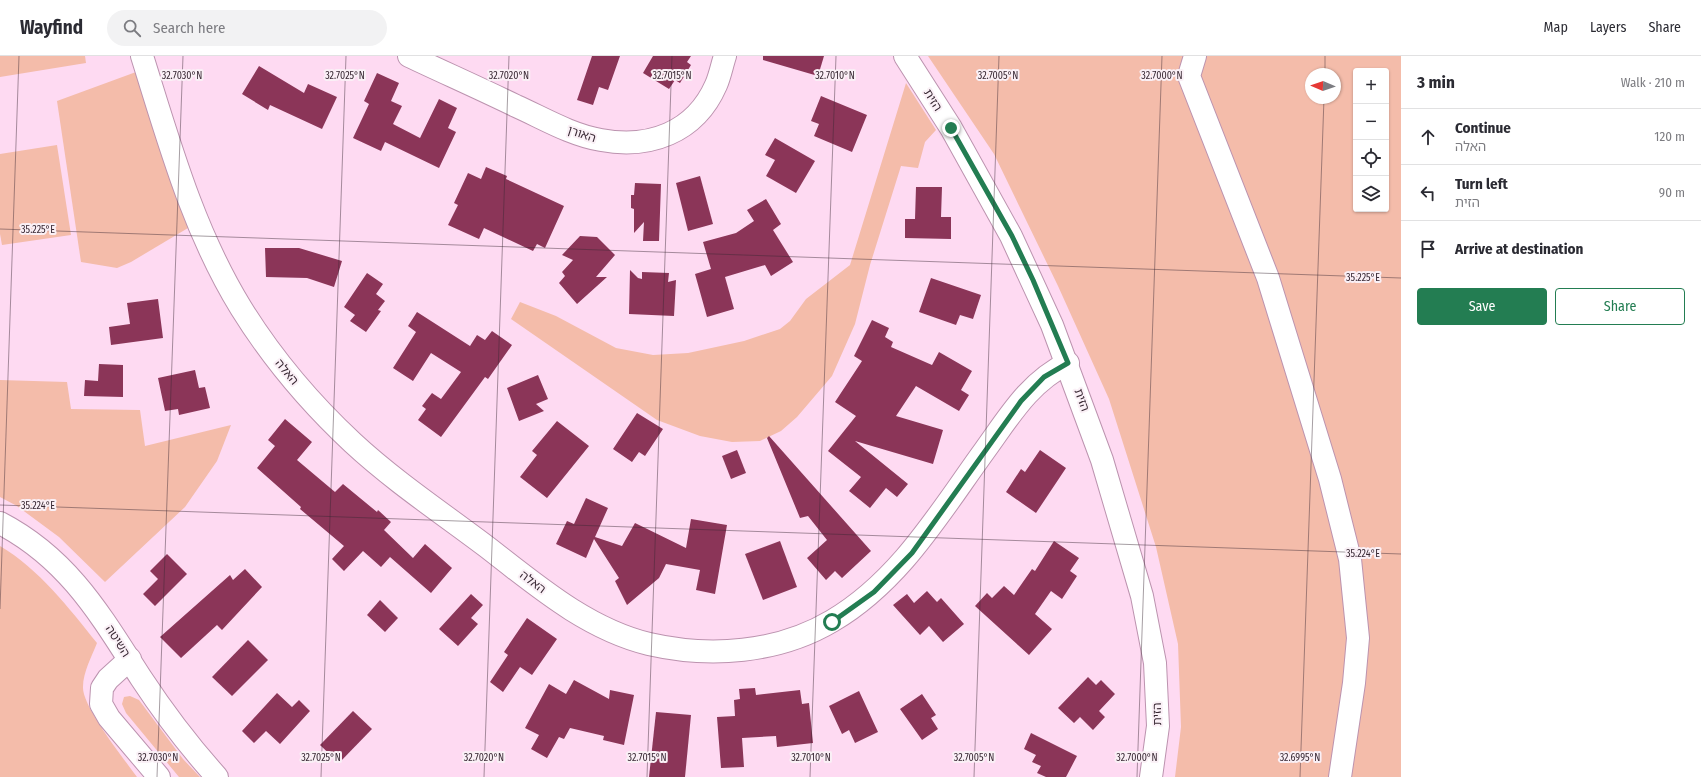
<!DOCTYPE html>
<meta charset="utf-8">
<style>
:root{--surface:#fff;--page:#f2f2f3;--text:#2b2b33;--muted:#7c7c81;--line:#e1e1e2;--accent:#237d52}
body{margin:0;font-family:"Fira Sans Condensed","Noto Sans Hebrew",sans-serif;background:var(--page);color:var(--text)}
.controls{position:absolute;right:12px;top:12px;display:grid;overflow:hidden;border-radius:4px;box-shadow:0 1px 3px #0004}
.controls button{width:36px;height:36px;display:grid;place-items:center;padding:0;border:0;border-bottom:1px solid var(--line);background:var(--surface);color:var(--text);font:20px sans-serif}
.compass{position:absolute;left:1305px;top:12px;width:36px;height:36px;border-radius:50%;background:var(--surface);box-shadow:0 1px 3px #0004;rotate:272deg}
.stop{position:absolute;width:12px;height:12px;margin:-9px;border:3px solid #237d52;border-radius:50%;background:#fff}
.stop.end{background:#237d52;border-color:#fff;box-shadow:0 1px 4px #0008}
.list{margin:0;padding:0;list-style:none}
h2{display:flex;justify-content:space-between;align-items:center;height:52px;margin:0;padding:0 16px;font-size:17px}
h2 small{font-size:13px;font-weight:400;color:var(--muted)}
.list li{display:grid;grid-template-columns:26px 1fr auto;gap:12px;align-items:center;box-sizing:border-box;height:56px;padding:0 16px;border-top:1px solid var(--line)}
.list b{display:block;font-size:15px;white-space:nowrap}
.list p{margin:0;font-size:13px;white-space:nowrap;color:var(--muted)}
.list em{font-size:13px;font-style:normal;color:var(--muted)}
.actions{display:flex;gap:8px;padding:12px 16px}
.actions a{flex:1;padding:9px 0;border:1px solid var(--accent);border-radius:4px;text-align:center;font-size:14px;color:var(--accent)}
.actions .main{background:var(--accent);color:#fff}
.icon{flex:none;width:22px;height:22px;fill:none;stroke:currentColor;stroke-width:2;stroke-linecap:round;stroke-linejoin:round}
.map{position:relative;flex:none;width:1401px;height:721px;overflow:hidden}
header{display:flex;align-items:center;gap:24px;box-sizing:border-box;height:56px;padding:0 20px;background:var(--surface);border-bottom:1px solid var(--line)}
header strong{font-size:19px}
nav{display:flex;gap:22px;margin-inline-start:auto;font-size:14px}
.search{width:280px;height:36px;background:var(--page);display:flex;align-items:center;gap:10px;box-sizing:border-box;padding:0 14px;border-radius:22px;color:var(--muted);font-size:15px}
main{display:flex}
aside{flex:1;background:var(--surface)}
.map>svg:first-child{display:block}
.green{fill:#f4bcaa;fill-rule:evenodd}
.building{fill:#8b3558}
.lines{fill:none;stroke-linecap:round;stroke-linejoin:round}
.minor-casing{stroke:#bc93af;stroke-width:24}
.major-casing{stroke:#bc93af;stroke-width:24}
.minor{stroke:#fff;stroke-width:22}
.major{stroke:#fff;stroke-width:22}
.route{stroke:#237d52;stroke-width:5}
.ticks{fill:none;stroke:#392934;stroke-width:1;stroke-opacity:0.45}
.labels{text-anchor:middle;stroke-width:4;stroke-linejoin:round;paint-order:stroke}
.street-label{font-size:12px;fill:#392934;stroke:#faf0f6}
.ticks-label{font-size:10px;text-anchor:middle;fill:#392934;stroke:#faf0f6;stroke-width:4;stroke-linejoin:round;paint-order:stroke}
</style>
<header>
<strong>Wayfind</strong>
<div class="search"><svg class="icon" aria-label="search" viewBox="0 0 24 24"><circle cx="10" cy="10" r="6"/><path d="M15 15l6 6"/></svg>Search here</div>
<nav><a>Map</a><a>Layers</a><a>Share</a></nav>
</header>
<main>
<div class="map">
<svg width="1401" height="721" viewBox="0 0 1401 721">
<rect width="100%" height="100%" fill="#fedaf2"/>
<!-- green -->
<g class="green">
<polygon points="0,0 85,0 86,7 0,21"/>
<path d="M928 0H1401V721H1175L1181 671 1178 588 1156 491 1109 343 1058 230 994 98ZM1356 15H1386V153H1356ZM1311 18H1335V42H1311Z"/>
<polygon points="136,16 188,172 131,206 117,212 81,206 57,45"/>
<polygon points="906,27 936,74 925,86 918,112 901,110 870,209 855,268 832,320 797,361 781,375 760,385 732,386 700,380 657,364 511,263 520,246 556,260 616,292 653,299 688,297 744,285 780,273 790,265 806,243 850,209"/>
<polygon points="57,89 71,179 2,189 0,178 0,98"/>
<polygon points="0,324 67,326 71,353 140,354 145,390 231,369 217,405 185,451 105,526 59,481 17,450 0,441"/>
<path d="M0 490C39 513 69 552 97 587 92 600 83 616 83 631 82 650 124 703 137 721H0Z"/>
<polygon points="130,640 139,644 183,703 200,721 179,721 126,657 122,648 124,641"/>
</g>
<!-- building -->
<g class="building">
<polygon points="592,0 620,0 608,34 599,31 593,49 577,44"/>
<polygon points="653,0 691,0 687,6 691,9 680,27 675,24 669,33 643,17"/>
<polygon points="763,0 824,0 818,20 763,4"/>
<polygon points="259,10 304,37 308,28 337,41 322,73 270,49 268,54 242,38"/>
<polygon points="377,17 399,27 391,45 402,50 393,68 420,82 439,43 457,52 448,72 456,76 439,112 385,86 381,95 353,82 369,48 364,45"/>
<polygon points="821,40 867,59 852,96 814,80 819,68 811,65"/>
<polygon points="775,82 815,105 796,137 766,120 775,104 765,99"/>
<polygon points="486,111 507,120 506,123 564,150 545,192 537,188 533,195 484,172 479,183 448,169 458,149 454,147 468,117 481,123"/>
<polygon points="700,120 713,168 688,175 676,127"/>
<polygon points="635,127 661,128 659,185 643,185 644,166 634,177 634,153 631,152 631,139 634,139"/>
<polygon points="916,131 942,131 941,161 951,161 951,183 905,182 905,163 915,163"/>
<polygon points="766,143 781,168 773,174 793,206 771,220 765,209 725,221 734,253 707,261 695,218 711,213 703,186 736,177 754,165 747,154"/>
<polygon points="580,180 597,181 615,199 596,221 607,221 577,248 559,227 565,220 562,216 573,204 562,199"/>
<polygon points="265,192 299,192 342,205 334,231 307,222 266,221"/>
<polygon points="630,214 638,222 642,223 642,216 669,217 668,226 676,224 674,260 629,258"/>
<polygon points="367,217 383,228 376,238 385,245 378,254 381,255 366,276 350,265 355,259 344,251"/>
<polygon points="931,222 981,239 973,263 960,259 956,269 919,256"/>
<polygon points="158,243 163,282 111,289 109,271 130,268 127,247"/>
<polygon points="417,256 470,290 477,279 485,284 492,275 512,289 488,323 485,321 441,381 418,364 426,353 422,350 432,337 441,343 461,316 431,297 413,325 393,312 416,276 408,270"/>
<polygon points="872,264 889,272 885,281 893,286 891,291 932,309 939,296 972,315 961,334 969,339 959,355 916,330 896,360 943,374 933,408 855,385 908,428 897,441 886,432 870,452 849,435 861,421 828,395 856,360 835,346 862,305 854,300"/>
<polygon points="99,308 123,309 123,341 84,340 85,324 98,325"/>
<polygon points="195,314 199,332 205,331 210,352 179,359 178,353 165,355 158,322"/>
<polygon points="538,319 548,343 536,348 544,355 519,365 507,332"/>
<polygon points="637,357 663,373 645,400 639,396 632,406 613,393"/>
<polygon points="285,363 312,386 297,404 335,436 343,428 377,456 378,454 391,466 384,474 413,502 425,488 452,512 431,537 390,501 381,511 363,495 344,515 332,503 344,490 300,453 301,451 257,412 275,390 268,384"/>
<polygon points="557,365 589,390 547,442 520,421 537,399 532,395"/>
<polygon points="769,380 871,495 842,522 835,515 826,524 807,502 827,484 808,460 800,462 767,382"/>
<polygon points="737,394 746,417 731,423 722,400"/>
<polygon points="1040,394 1066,412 1036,457 1006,436 1021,413 1025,416"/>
<polygon points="586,442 608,452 595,481 622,490 635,467 686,492 691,463 727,469 715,538 696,534 700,514 666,508 659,522 627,549 615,525 619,522 594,483 586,502 556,488 567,465 574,468"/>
<polygon points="780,485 797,531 763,544 745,498"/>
<polygon points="1054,485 1079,502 1070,515 1077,520 1062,543 1051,535 1035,558 1052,573 1029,599 975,550 987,537 992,542 1004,530 1014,539 1032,513 1035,515"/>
<polygon points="167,498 187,518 155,550 143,538 158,523 150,515"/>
<polygon points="245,513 262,531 222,574 217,569 181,602 160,581 230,519 233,524"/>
<polygon points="927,535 937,546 941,542 964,568 943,586 929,570 920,579 893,549 907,538 914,547"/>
<polygon points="471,538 483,549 471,562 478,568 458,590 439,573"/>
<polygon points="380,544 398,562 385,576 367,559"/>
<polygon points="527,562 557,583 532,619 520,611 503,636 490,626 508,599 504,596"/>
<polygon points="248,584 268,604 232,640 212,621"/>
<polygon points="1088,621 1096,629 1101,624 1115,638 1099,655 1105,661 1093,674 1080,661 1074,667 1058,652"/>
<polygon points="574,624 609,643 610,634 634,639 624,689 603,684 604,680 570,672 564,683 559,681 547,702 531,693 539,679 525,672 549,628 566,638"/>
<polygon points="755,632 756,639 800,634 802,648 809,647 813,687 777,691 776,680 742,682 744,711 721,712 717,661 735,660 734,644 740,643 739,633"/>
<polygon points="859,635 878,676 855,687 849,674 842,678 829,650"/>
<polygon points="277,637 292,651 299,644 310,655 280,688 266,675 254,687 242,675"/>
<polygon points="922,638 936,659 931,662 938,673 922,684 900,653"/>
<polygon points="353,655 372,673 339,707 320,689"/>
<polygon points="656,656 691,659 685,721 649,721"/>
<polygon points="1031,677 1077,700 1066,721 1046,721 1037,717 1041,710 1032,706 1036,699 1024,693"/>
</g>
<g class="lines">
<!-- minor casing -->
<g class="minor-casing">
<g id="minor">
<path d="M142 0C169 86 193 174 241 252 272 302 310 347 353 387 394 425 442 457 487 491 536 529 587 573 649 588 710 602 778 597 832 565 900 525 940 456 985 394 1009 361 1029 326 1068 307"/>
<path d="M409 0C445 17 481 33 516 50 543 62 571 79 601 84 649 93 695 77 716 29 720 20 722 9 725 0"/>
<polyline points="905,0 951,72 1011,180 1052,269 1102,404 1142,540 1155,607 1158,670 1151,721"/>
<path d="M0 467C69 503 101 560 141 622 164 657 189 690 217 721"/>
<polyline points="130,603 108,623 102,632 101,648 109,662 159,721"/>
</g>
</g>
<!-- major casing -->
<g class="major-casing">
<polyline id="major" points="1195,0 1189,20 1268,222 1330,423 1350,503 1358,582 1354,627 1340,721"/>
</g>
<!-- minor -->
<use href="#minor" class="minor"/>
<!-- major -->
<use href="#major" class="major"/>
</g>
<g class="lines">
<!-- route -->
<polyline class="route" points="832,566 874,536 912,497 1021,345 1044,321 1068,307 1033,224 1012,180 951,72"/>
</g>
<!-- ticks -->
<path class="ticks" d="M1325 18V0M0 173 1401 222M0 449 1401 498M0 553 19 0M157 721 183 0M321 721 346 0M484 721 509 0M647 721 672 0M810 721 836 0M974 721 999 0M1137 721 1162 0M1300 721 1324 42"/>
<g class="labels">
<!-- street labels -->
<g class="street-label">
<text transform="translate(933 44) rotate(58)" y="4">הזית</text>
<text transform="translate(582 78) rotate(18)" y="4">האורן</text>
<text transform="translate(287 316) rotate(51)" y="4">האלה</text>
<text transform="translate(1082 344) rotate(70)" y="4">הזית</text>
<text transform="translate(533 526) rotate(37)" y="4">האלה</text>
<text transform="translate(118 585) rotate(58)" y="4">השיטה</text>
<text transform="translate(1157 658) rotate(-91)" y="4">הזית</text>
</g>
</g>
<g class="ticks-label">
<text x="182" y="23">32.7030°N</text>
<text x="345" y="23">32.7025°N</text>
<text x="509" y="23">32.7020°N</text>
<text x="672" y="23">32.7015°N</text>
<text x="835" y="23">32.7010°N</text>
<text x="998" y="23">32.7005°N</text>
<text x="1162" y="23">32.7000°N</text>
<text x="38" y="177">35.225°E</text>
<text x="1363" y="225">35.225°E</text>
<text x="38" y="453">35.224°E</text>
<text x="1363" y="501">35.224°E</text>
<text x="158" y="705">32.7030°N</text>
<text x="321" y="705">32.7025°N</text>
<text x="484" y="705">32.7020°N</text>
<text x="647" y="705">32.7015°N</text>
<text x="811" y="705">32.7010°N</text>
<text x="974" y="705">32.7005°N</text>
<text x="1137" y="705">32.7000°N</text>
<text x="1300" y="705">32.6995°N</text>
</g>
</svg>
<div class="controls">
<button>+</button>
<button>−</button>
<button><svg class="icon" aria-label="locate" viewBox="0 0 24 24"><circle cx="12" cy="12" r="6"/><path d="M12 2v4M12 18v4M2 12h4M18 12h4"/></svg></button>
<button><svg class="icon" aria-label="layers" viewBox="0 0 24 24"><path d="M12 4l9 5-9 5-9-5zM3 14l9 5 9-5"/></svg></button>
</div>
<svg class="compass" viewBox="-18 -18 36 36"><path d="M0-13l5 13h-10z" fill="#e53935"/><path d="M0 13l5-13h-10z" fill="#7c7c81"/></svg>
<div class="stop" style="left:832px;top:566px"></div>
<div class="stop end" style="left:951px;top:72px"></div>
</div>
<aside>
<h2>3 min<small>Walk · 210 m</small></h2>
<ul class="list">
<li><svg class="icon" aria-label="ahead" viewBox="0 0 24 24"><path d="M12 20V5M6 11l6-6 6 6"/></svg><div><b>Continue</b><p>האלה</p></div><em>120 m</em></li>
<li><svg class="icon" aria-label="left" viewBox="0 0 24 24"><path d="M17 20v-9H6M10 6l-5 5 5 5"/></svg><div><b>Turn left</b><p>הזית</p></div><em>90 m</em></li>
<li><svg class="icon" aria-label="arrive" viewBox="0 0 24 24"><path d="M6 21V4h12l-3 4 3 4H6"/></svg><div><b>Arrive at destination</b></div></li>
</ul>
<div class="actions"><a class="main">Save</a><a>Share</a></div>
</aside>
</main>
